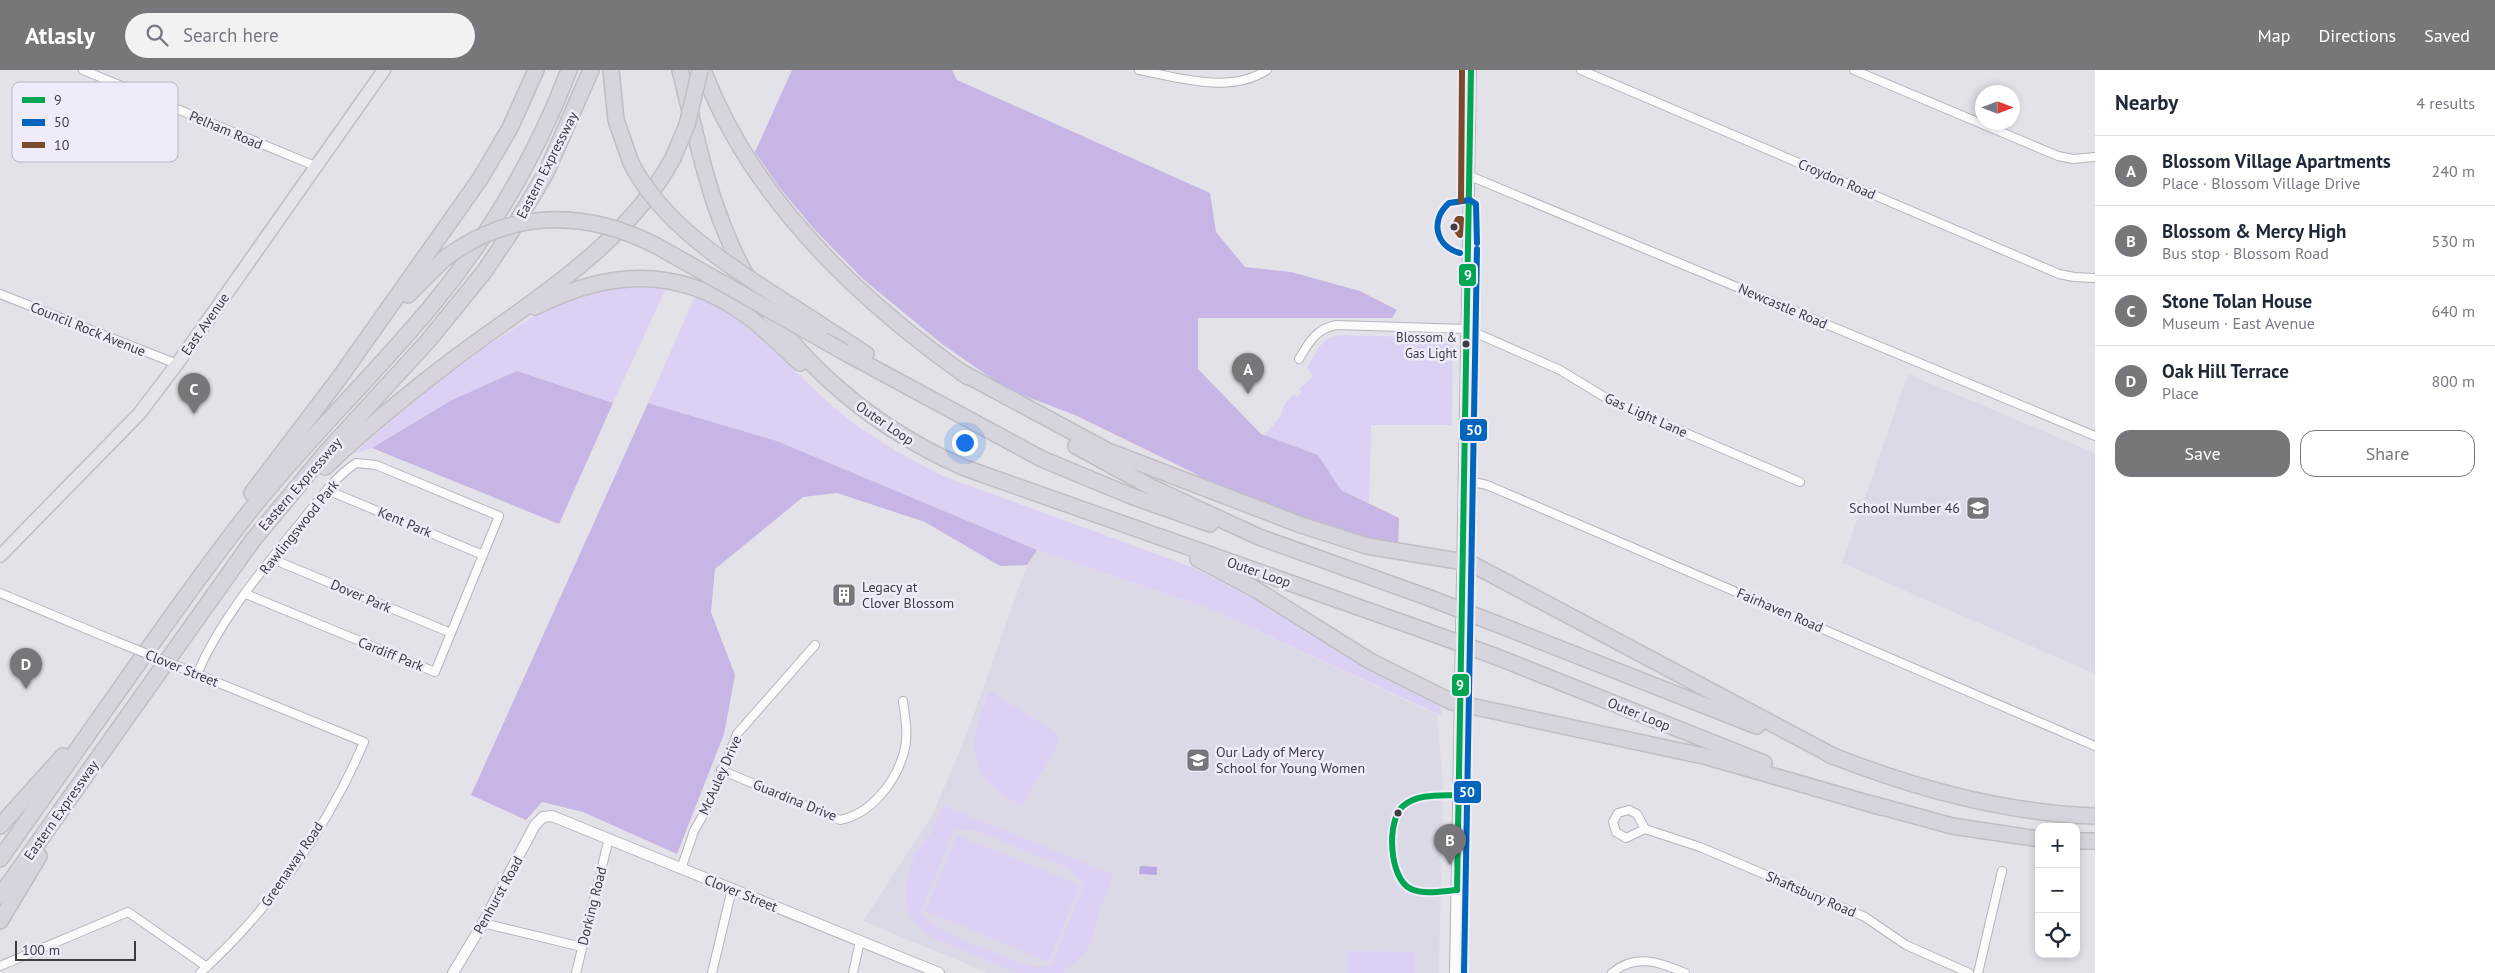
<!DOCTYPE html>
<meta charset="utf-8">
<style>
:root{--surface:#fff;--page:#f2f2f3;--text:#1f2937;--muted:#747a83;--line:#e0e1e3;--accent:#77767b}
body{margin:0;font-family:"PT Sans",sans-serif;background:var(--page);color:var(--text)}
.controls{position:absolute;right:15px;bottom:15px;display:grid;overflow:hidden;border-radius:10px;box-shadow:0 2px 8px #0003}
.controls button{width:45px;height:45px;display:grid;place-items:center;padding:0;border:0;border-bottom:1px solid var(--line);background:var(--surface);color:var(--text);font:25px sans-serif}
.compass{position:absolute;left:1975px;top:15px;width:45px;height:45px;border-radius:50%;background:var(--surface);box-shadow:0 2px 8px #0003;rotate:90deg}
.scale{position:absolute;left:15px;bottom:12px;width:121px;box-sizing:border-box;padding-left:5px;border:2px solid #3d3c41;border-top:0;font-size:14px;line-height:18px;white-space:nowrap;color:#3d3c41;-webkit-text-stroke:4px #f0ebf9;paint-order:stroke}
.you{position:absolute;left:964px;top:372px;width:18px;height:18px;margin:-12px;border:4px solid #fff;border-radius:50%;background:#1a73e8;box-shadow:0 0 0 8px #1a73e833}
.badge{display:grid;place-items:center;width:32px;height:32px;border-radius:50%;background:var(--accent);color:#fff;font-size:16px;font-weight:700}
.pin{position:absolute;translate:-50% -41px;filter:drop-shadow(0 1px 2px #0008)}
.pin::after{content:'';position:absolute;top:26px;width:18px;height:15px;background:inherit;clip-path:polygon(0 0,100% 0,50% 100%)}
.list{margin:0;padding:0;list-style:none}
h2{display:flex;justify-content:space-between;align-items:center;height:65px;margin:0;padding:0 20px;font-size:21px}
h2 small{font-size:16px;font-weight:400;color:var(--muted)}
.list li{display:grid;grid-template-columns:32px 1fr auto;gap:15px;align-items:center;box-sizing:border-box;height:70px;padding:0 20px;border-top:1px solid var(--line)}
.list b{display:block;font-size:19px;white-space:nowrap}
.list p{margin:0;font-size:16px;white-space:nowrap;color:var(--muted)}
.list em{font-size:16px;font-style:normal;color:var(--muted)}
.actions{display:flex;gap:10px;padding:15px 20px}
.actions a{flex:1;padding:11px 0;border:1px solid var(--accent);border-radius:15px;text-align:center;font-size:18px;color:var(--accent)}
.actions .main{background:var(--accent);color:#fff}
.icon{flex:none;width:28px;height:28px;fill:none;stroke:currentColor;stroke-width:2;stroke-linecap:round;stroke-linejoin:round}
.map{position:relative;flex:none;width:2095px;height:903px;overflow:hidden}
header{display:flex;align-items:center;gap:30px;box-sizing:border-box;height:70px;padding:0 25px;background:var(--accent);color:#fff}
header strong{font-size:24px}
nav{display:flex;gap:28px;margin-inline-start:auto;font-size:18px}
.search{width:350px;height:45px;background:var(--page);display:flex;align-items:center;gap:12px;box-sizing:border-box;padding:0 18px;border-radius:28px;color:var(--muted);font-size:19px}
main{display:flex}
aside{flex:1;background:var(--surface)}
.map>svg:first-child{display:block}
.built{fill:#dcd9e7}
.green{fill:#dcd1f4;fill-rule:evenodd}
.forest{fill:#c7b6e5}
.water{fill:#bca8e2}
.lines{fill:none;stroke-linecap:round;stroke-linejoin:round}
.minor-casing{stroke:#b6b4ba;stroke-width:10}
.tertiary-casing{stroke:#b6b4ba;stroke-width:12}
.primary-casing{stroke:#bfbfc3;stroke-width:15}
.motorway-casing{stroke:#bfbfc3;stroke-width:18}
.minor{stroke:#fbfbfc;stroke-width:8}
.tertiary{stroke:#fbfbfc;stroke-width:10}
.primary{stroke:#e6e4ea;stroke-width:12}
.motorway{stroke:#d8d4de;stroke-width:15}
.minor-bridge-casing{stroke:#b6b4ba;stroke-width:10;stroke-linecap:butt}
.motorway-bridge-casing{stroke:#bfbfc3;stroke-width:18;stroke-linecap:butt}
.minor-bridge{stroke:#fbfbfc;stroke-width:8}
.motorway-bridge{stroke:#d8d4de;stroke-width:15}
.bus-1-casing{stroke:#f0ebf9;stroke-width:10}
.bus-2-casing{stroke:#f0ebf9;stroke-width:10}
.bus-3-casing{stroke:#f0ebf9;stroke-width:10}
.bus-1{stroke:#00a651;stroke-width:6}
.bus-2{stroke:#0065bd;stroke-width:6}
.bus-3{stroke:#7a4b2a;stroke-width:6}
.bus-dot{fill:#3d3c41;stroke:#f0ebf9;stroke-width:2}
.labels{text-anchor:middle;stroke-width:5;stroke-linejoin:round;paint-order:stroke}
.bus-label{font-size:13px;fill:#3d3c41;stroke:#f0ebf9;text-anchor:end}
.street-label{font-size:14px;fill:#3d3c41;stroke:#f0ebf9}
.poi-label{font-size:14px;fill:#3d3c41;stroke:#f0ebf9;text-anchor:start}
.key{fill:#f0ebf9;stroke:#bab6c2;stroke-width:1}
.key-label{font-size:14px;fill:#3d3c41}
.line-badge{stroke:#f0ebf9;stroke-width:2}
.badge-label{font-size:14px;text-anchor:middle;font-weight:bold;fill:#fff}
</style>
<header>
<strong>Atlasly</strong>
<div class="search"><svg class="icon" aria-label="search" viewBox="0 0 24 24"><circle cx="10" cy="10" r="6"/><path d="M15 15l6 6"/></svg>Search here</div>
<nav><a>Map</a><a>Directions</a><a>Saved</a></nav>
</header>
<main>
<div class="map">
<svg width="2095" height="903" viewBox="0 0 2095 903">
<rect width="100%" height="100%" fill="#e3e2e8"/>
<!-- built -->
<g class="built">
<polygon points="1908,304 2095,383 2095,604 1842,493"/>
<polygon points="1037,480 1213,540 1437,645 1443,715 1439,903 988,903 863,851 932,746 966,666 1027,495"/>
</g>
<!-- green -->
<g class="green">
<path d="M632 215 666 218 613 333 517 301 452 330 372 378 355 383C406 337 459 292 518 256 536 246 553 234 572 227 591 219 611 217 632 215Z"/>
<path d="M695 226C749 248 785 294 828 332 862 363 902 385 943 406L1192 497 1256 530 1357 593 1440 636 1442 646 1213 540 1037 480 777 371 648 333Z"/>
<path d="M1340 265 1453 268 1452 355H1371L1369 433 1341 420 1318 385 1264 366 1281 346 1284 335 1294 324 1297 327 1302 322 1299 319 1313 306 1307 298C1316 284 1321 266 1340 265Z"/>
<path d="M990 621 1056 662 1059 672 1022 736C965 709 966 673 990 621Z"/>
<path d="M943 735 1114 805 1100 839 1091 873 1083 885 1062 903H1017L935 869 925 863 911 847 907 839 906 816 914 785 931 763ZM961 760 976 761 1070 799 1084 815 1051 895 1038 897 1027 895C1001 884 934 864 921 842L954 761Z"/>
<polygon points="957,765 1080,815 1049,892 925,841"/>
<polygon points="1348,881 1415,882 1415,903 1348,903"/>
</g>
<!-- forest -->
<g class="forest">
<polygon points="792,0 952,0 957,10 1210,123 1216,162 1245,197 1291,202 1360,221 1397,240 1392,248 1198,248 1198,299 1261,364 1318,385 1341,420 1399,448 1398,476 1373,472 1219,419 1194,403 1077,346 1007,319 942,274 864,210 815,160 779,117 755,82"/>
<polygon points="517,301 613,333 559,454 372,378 452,330"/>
<polygon points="648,333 777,371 1037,480 1027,495 1000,496 925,452 837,423 803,427 715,499 711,542 735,605 724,664 677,784 583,742 542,732 526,750 471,725"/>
</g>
<!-- water -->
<polygon class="water" points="1140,796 1157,797 1157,805 1139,804"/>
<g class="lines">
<!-- minor casing -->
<g class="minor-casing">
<g id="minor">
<polyline points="83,0 315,96"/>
<path d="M1139 0C1179 8 1231 24 1267 0"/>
<polyline points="1581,0 2059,204 2074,207 2095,208"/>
<polyline points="1854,0 2058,86 2073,89 2095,87"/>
<polyline points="1470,106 2095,366"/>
<polyline points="0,224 177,294"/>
<path d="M1299 289C1309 272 1316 259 1336 255L1467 259 1560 300 1611 331 1800 412"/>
<polyline points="1464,410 1487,415 2095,676"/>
<polyline points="327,420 483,485"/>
<polyline points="272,489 451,563"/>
<polyline points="0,523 115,571"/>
<path d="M194 603 364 672C328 757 269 841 200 903"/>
<path d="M197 604C221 548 263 499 301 452 318 431 334 408 356 393L376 395 499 446 435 602 246 524"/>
<path d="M721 700 840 750C871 744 896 712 904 682 909 665 905 647 903 631"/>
<polygon points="1629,740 1637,744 1645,759 1626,768 1616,762 1613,752 1618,743"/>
<polyline points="1645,759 1700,777 1865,847 1906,875 1969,903"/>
<polyline points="681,799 694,761 707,738 737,664 815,575"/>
<polyline points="483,853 582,877"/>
<polyline points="0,896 128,842 207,897"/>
<polyline points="576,903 609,768"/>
<polyline points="712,903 732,819"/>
<polyline points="853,903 860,871"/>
<path d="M1612 903C1635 883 1660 892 1685 903"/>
<polyline points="1978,903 2002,801"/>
</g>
</g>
<!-- tertiary casing -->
<g class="tertiary-casing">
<g id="tertiary">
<polyline points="453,903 483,853 535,755 543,747 552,746 939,903"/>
<polyline points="1455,903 1471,0"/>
</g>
</g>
<!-- primary casing -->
<g class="primary-casing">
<polyline id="primary" points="0,486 139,344 177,294 384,0"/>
</g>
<!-- motorway casing -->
<g class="motorway-casing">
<g id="motorway">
<polyline points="611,0 616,50 631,93"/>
<path d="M680 0C694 56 705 115 728 168 772 274 862 353 965 398L1426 561"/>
<path d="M703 0C751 128 859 230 968 307"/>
<polyline points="408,225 444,189"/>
<path d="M535 237C606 201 675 195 743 243 764 257 781 276 800 293"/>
<polyline points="824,257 866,284"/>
<polyline points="844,282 1042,389 1131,426 1210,454"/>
<polyline points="961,302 1108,381 1301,455 1367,476 1470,493 1835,687"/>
<polyline points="1076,376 1151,417 1259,467 1427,527"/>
<path d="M325 397C367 357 413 320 459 285 536 228 627 174 673 88"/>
<polyline points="252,423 340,307 480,109 510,58 536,0"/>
<polyline points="1198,489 1255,519 1370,591 1452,632 1708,687 1881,737"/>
<polyline points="1497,554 1757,656"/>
<polyline points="1497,587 1764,693"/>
<path d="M1828 684C1913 718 2002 743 2095 746"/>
<polyline points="1872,734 1952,756 2039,769"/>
<polyline points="0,756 63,686"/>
<polyline points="2076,771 2095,771"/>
<path d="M0 789C48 721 96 653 144 585 181 533 218 480 258 431 314 362 378 301 434 233 491 163 537 84 569 0"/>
<polyline points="0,826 253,470 328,380 428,271 484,202 509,165 546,103 591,0"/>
<polyline points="0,851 39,786"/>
</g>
</g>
<!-- minor -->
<use href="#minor" class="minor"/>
<!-- tertiary -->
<use href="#tertiary" class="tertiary"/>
<!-- primary -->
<use href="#primary" class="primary"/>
<!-- motorway -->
<use href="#motorway" class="motorway"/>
<!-- minor-bridge casing -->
<g class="minor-bridge-casing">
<polyline id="minor-bridge" points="115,571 192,602"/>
</g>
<!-- motorway-bridge casing -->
<g class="motorway-bridge-casing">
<g id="motorway-bridge">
<polyline points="673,88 687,55 700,0"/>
<path d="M631 93C669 167 757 212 824 257"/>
<path d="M444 189C510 139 585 139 657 176L844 282"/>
<polyline points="1427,527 1497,554"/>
<polyline points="1426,561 1497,587"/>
</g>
</g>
<!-- minor-bridge -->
<use href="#minor-bridge" class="minor-bridge"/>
<!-- motorway-bridge -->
<use href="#motorway-bridge" class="motorway-bridge"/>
<!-- bus-1 casing -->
<g class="bus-1-casing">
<g id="bus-1">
<polyline points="1457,820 1471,0"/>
<path d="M1457 820C1443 821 1424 825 1411 819 1389 809 1386 751 1403 736 1418 723 1442 726 1459 725"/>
</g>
</g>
<!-- bus-2 casing -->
<g class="bus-2-casing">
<g id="bus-2">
<path d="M1460 183C1435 176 1430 150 1449 133L1470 130 1476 134 1477 173"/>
<polyline points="1464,903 1477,179"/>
</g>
</g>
<!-- bus-3 casing -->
<g class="bus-3-casing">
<g id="bus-3">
<polyline points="1461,131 1462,0"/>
<polygon points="1458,149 1461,149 1460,165 1454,157"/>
</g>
</g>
<!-- bus-1 -->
<use href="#bus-1" class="bus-1"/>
<!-- bus-2 -->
<use href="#bus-2" class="bus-2"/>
<!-- bus-3 -->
<use href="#bus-3" class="bus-3"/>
</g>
<!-- icons -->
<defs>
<g id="school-square" transform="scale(1.25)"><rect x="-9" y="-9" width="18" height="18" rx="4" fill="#77767b" stroke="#f0ebf9"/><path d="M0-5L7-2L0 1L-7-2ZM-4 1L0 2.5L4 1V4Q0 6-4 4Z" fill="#fff"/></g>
<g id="building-square" transform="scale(1.25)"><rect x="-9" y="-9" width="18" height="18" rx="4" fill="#77767b" stroke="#f0ebf9"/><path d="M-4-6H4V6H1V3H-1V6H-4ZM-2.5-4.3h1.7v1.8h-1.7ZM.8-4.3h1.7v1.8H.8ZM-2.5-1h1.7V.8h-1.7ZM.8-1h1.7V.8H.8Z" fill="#fff"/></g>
</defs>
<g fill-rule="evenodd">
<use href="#school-square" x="1978" y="438"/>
<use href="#building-square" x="844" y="525"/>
<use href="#school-square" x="1198" y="690"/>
</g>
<!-- markers -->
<g class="bus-dot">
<circle cx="1454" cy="157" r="4.5"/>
<circle cx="1466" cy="274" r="4.5"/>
<circle cx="1398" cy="743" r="4.5"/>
</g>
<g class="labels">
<!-- bus labels -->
<g class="bus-label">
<text x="1457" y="272">Blossom &amp;<tspan x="1457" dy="16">Gas Light</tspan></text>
</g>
<!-- street labels -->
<g class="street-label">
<text transform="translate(226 60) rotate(23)" y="5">Pelham Road</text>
<text transform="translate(547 95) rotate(-63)" y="5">Eastern Expressway</text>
<text transform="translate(1837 109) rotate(23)" y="5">Croydon Road</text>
<text transform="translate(1783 236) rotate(23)" y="5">Newcastle Road</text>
<text transform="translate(205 254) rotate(-55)" y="5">East Avenue</text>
<text transform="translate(88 259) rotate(22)" y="5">Council Rock Avenue</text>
<text transform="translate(1646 345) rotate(24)" y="5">Gas Light Lane</text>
<text transform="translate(885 353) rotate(34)" y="5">Outer Loop</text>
<text transform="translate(300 414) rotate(-49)" y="5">Eastern Expressway</text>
<text transform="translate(405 452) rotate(23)" y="5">Kent Park</text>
<text transform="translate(299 457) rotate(-51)" y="5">Rawlingswood Park</text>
<text transform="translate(1259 502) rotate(19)" y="5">Outer Loop</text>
<text transform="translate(361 526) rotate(23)" y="5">Dover Park</text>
<text transform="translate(1780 540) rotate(23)" y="5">Fairhaven Road</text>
<text transform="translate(391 584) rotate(22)" y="5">Cardiff Park</text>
<text transform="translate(182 598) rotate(22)" y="5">Clover Street</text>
<text transform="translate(1639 644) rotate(22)" y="5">Outer Loop</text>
<text transform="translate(720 705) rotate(-66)" y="5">McAuley Drive</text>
<text transform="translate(795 730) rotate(22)" y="5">Guardina Drive</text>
<text transform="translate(61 740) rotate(-55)" y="5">Eastern Expressway</text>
<text transform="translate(292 794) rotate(-56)" y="5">Greenaway Road</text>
<text transform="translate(741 823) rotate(22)" y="5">Clover Street</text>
<text transform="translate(1811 824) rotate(23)" y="5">Shaftsbury Road</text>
<text transform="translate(498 825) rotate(-61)" y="5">Penhurst Road</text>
<text transform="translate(592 836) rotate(-76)" y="5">Dorking Road</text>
</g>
<!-- poi labels -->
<g class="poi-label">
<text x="1960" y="443" text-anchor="end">School Number 46</text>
<text x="862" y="522">Legacy at<tspan x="862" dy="16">Clover Blossom</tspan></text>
<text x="1216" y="687">Our Lady of Mercy<tspan x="1216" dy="16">School for Young Women</tspan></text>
</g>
</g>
<!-- legend -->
<rect x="12" y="12" width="166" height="80" rx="8" class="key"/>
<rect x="22" y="27" width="23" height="6" fill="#00a651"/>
<rect x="22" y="49" width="23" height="7" fill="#0065bd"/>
<rect x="22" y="72" width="23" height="6" fill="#7a4b2a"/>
<g class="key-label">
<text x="54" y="35">9</text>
<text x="54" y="57">50</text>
<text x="54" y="80">10</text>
</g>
<g class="line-badge">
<rect x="1458" y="193" width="19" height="24" rx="5" fill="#00a651"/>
<rect x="1459" y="348" width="29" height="24" rx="5" fill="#0065bd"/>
<rect x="1451" y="603" width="19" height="24" rx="5" fill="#00a651"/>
<rect x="1453" y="710" width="29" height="24" rx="5" fill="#0065bd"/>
</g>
<g class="badge-label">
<text x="1468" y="210">9</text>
<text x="1474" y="365">50</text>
<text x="1460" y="620">9</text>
<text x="1467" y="727">50</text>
</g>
</svg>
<div class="controls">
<button>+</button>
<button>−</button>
<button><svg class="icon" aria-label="locate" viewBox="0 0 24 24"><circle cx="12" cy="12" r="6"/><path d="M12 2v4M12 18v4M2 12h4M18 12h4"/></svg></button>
</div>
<svg class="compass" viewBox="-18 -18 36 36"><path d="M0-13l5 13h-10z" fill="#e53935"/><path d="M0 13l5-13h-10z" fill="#747a83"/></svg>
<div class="scale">100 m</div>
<div class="you"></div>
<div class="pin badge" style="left:1248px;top:324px">A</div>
<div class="pin badge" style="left:1450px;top:795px">B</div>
<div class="pin badge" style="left:194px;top:344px">C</div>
<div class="pin badge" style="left:26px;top:619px">D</div>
</div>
<aside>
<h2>Nearby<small>4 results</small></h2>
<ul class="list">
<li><span class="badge">A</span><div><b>Blossom Village Apartments</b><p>Place · Blossom Village Drive</p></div><em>240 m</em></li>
<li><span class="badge">B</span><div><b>Blossom &amp; Mercy High</b><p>Bus stop · Blossom Road</p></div><em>530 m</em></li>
<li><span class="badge">C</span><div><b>Stone Tolan House</b><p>Museum · East Avenue</p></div><em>640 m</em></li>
<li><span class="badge">D</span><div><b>Oak Hill Terrace</b><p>Place</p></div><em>800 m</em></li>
</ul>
<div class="actions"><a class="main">Save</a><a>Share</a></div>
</aside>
</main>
